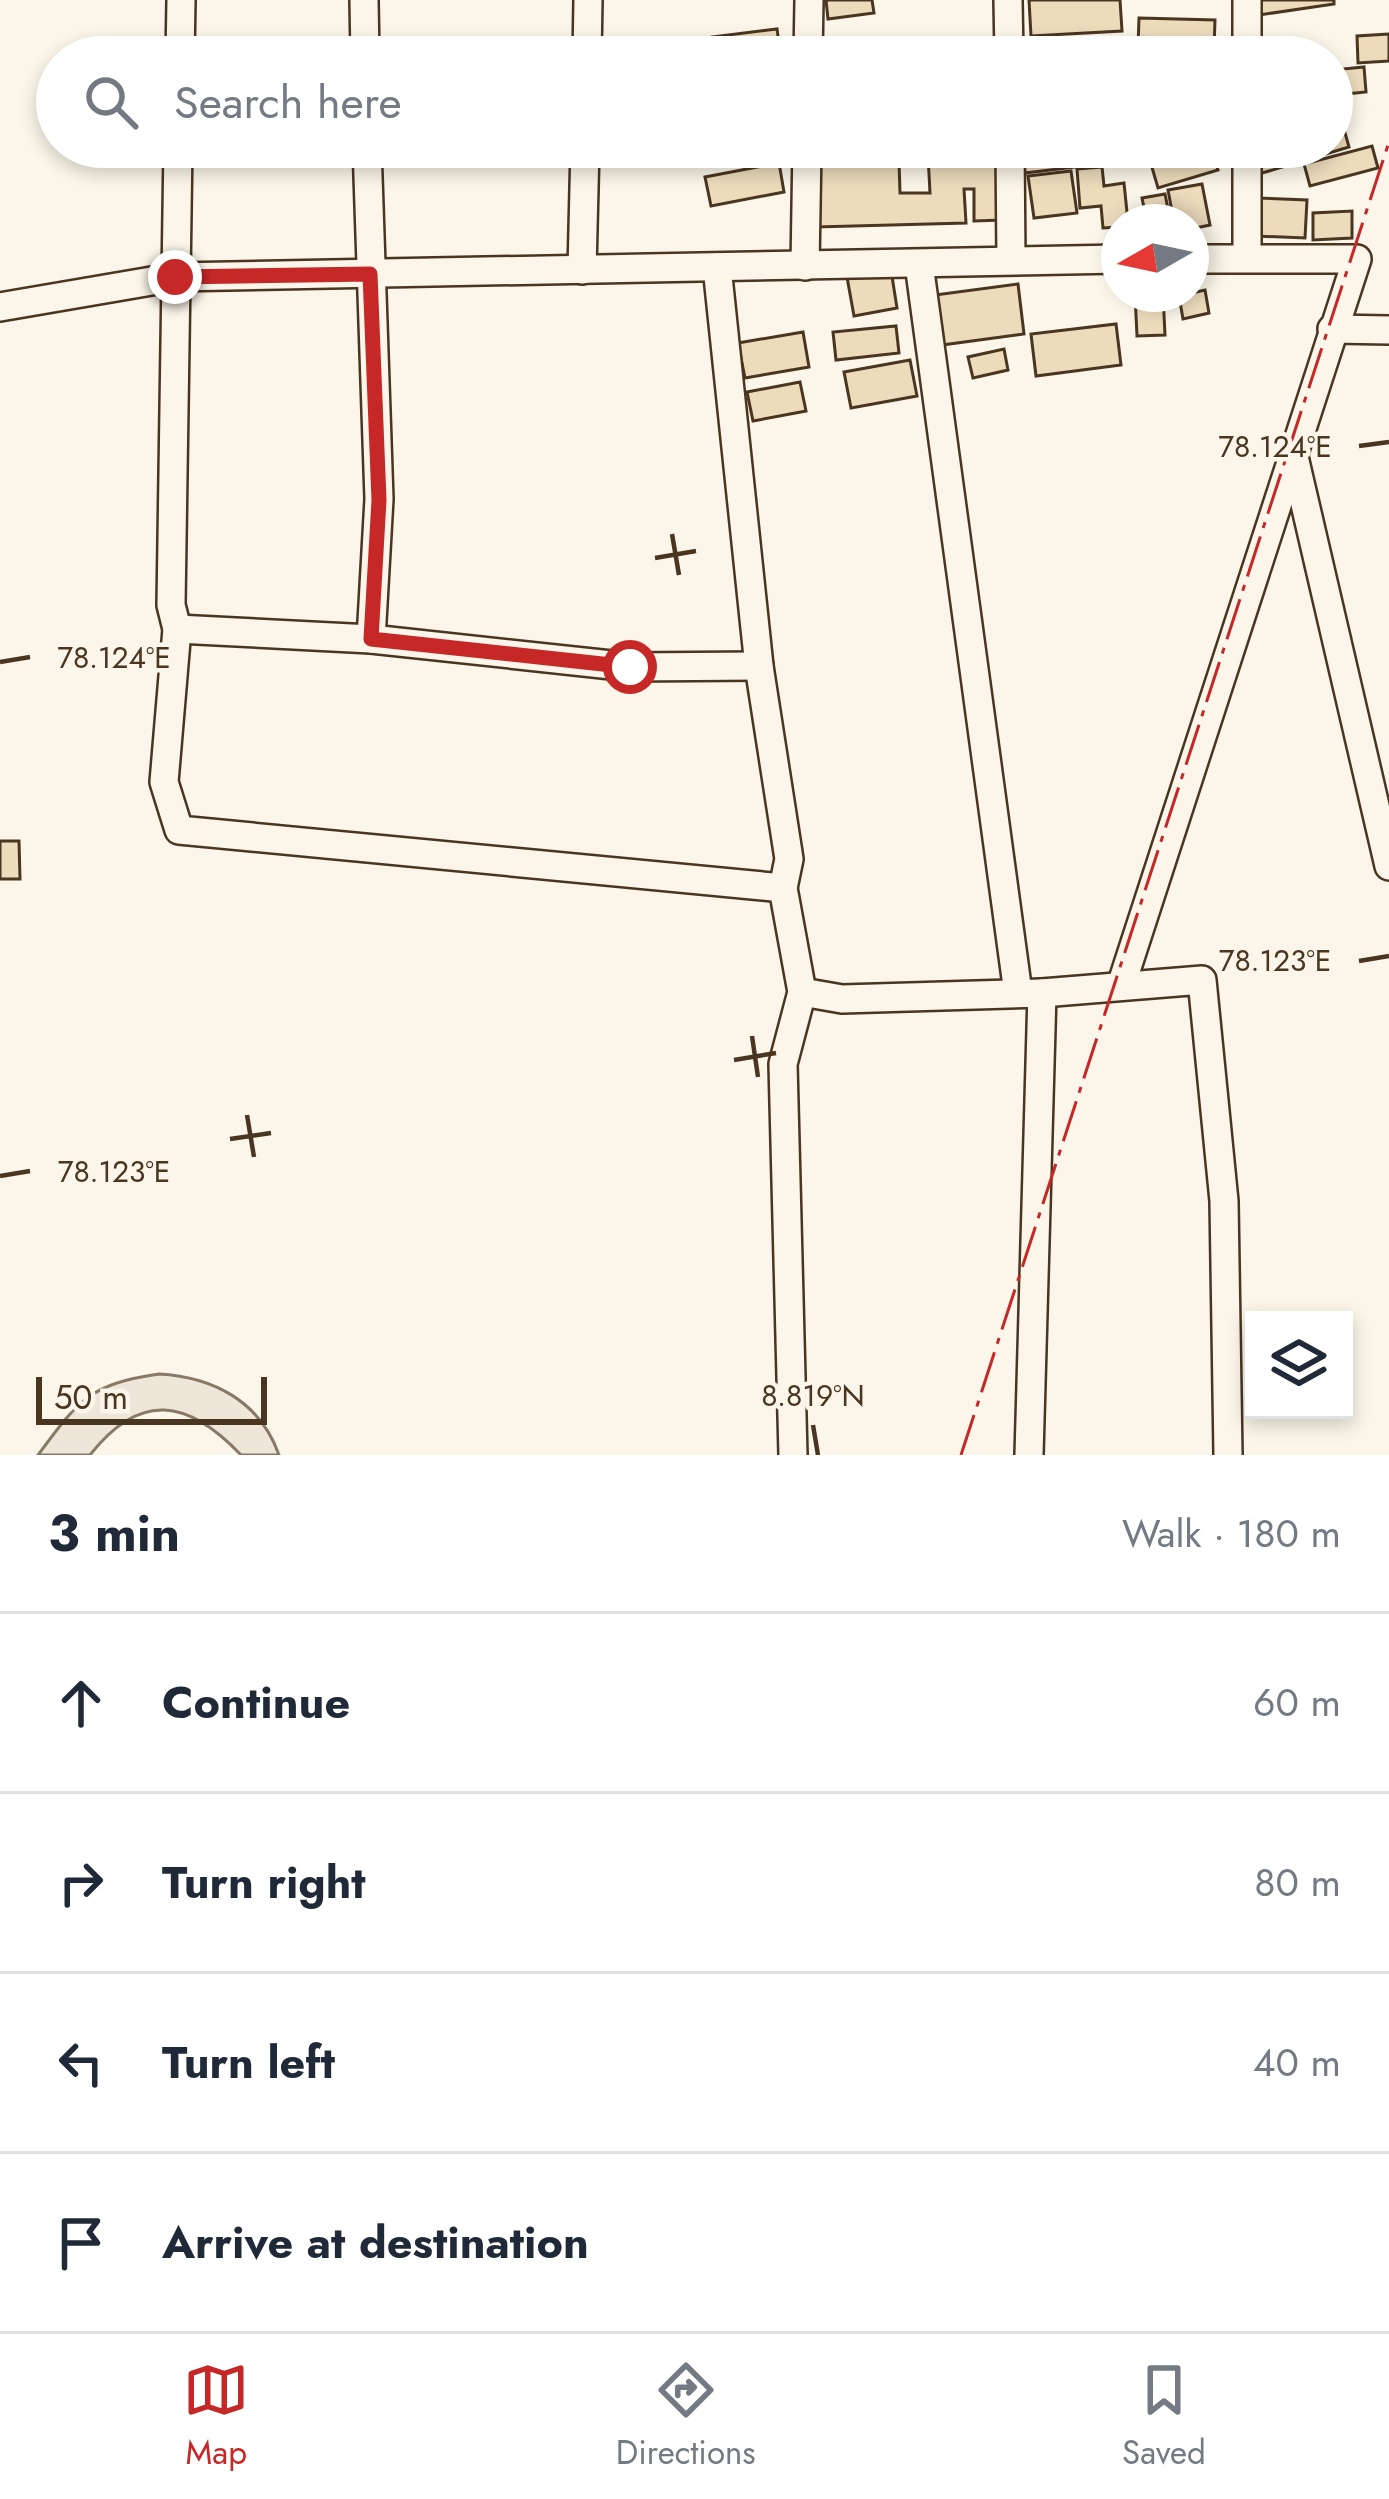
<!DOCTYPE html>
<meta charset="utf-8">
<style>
:root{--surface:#fff;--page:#f2f2f3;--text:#1f2937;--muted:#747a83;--line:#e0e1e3;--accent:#c62828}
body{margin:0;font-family:Jost,sans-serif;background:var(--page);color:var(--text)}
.controls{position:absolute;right:36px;bottom:36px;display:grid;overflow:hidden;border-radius:0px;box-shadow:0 6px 18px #0003}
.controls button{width:108px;height:108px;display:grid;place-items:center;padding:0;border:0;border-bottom:3px solid var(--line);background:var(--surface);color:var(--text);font:60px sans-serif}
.compass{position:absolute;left:1101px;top:204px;width:108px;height:108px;border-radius:50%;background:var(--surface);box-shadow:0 6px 18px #0003;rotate:261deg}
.scale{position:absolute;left:36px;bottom:30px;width:231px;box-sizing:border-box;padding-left:12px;border:6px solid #4a3520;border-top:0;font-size:33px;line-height:42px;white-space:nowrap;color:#4a3520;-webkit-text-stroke:9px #fbf6e9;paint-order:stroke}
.stop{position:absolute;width:36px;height:36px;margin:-27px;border:9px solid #c62828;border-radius:50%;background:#fff}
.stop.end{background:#c62828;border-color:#fff;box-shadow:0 3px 12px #0008}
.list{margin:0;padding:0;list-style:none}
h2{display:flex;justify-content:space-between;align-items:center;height:156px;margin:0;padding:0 48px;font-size:51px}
h2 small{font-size:39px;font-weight:400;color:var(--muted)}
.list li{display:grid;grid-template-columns:78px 1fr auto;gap:36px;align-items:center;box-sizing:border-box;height:180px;padding:0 48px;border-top:3px solid var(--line)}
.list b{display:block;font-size:45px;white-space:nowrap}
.list em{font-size:39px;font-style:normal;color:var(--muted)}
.icon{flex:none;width:66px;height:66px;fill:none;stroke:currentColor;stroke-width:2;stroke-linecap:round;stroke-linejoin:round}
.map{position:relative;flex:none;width:1389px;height:1455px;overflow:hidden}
.search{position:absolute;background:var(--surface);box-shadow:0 6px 18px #0003;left:36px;right:36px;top:36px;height:132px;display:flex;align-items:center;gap:30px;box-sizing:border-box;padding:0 42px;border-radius:66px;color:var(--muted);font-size:45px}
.sheet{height:876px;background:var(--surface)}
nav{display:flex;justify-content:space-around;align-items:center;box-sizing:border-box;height:168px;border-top:3px solid var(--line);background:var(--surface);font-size:33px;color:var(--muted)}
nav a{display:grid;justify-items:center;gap:6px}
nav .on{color:var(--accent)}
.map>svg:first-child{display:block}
.green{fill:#ede6d9;stroke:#887966;stroke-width:3}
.building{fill:#ecdcbc;stroke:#4a3520;stroke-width:3}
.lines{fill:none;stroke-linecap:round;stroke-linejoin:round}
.minor-casing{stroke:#4a3520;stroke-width:32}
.minor{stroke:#fbf6e9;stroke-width:27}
.power{stroke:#c62828;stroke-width:3;stroke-dasharray:42 9 6 9;stroke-linecap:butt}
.route{stroke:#c62828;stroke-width:15}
.ticks{fill:none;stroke:#4a3520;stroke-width:4.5}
.ticks-label{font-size:30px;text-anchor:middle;fill:#4a3520;stroke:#fbf6e9;stroke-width:9;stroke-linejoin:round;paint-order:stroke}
</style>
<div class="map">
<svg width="1389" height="1455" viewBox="0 0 1389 1455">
<rect width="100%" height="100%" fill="#fbf6e9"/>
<!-- green -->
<path class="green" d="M159 1374C213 1377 260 1401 279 1455H241C188 1399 140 1391 90 1455H38C78 1401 89 1384 159 1374Z"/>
<!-- building -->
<g class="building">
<polygon points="826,0 872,0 874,13 828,19"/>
<polygon points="1029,0 1120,0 1122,31 1031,36"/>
<polygon points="1257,0 1334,0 1334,4 1259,15"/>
<polygon points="1139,18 1215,20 1214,50 1138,47"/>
<polygon points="777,29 781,57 715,57 712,37"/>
<polygon points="1389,34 1389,61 1358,63 1357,36"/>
<polygon points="1364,67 1366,92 1345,94 1343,69"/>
<polygon points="1340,115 1349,147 1259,174 1250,147 1332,147 1332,117"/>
<polygon points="1372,146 1378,168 1310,186 1304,164"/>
<polygon points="712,147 781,147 782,154 714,163"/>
<polygon points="819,147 895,147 895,150 820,158"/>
<polygon points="921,147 1001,147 1003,220 974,221 974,189 964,189 966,223 816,227 814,163 899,161 900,193 930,193 928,155 921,155"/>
<polygon points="1073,147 1075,167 1025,173 1023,151"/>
<polygon points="1146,147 1211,147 1218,170 1158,188"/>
<polygon points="779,163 784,192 711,206 705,177"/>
<polygon points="1102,167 1104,186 1124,183 1128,222 1119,222 1119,227 1103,228 1101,206 1080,208 1077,169"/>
<polygon points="1071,171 1077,213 1034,218 1028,176"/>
<polygon points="1202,184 1210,225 1191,229 1191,222 1174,222 1168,190"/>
<polygon points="1165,194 1170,219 1147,222 1142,198"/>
<polygon points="1257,198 1307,200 1305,238 1255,236"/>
<polygon points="1352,211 1352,238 1313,240 1313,213"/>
<polygon points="891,270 897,308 854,316 847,277"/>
<polygon points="1018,284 1024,334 942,345 935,295"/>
<polygon points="1205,290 1209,313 1183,319 1179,296"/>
<polygon points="1135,294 1163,294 1165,335 1137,336"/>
<polygon points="1116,324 1121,365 1036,376 1031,334"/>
<polygon points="896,326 899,353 836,360 833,332"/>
<polygon points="803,332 809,367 745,378 738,343"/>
<polygon points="1004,349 1008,370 973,378 968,357"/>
<polygon points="910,360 917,396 851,408 844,372"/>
<polygon points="800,382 806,411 753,421 747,392"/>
<polygon points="0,841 19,841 20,879 0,879"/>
</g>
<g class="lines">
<!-- minor casing -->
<g class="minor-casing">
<g id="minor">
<polyline points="364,0 365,57"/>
<polyline points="1008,0 1009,57"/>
<polyline points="180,57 181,0"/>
<polyline points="587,57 588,0"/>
<polyline points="808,57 809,0"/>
<polyline points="1247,57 1247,0"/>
<polyline points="178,147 171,605 177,629 164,782 179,830 783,888"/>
<polyline points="367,147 379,499 371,639"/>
<polyline points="1010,147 1011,260"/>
<polyline points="1247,258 1247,147"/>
<polyline points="919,264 1018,993"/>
<polyline points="805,266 807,147"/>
<polyline points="717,267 759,666 789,859 783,888 802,992 783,1064 793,1455"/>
<polyline points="582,270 585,147"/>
<polyline points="0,307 175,277 1119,259"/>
<polyline points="1332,329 1389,330"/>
<polyline points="1292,448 1389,866"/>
<polyline points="177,629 371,639 630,667 759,666"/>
<polyline points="1121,986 1357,259 1191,259"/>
<polyline points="802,992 842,999 1042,993 1029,1455"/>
<polyline points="1042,993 1202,980 1224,1201 1228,1455"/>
</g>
</g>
<!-- minor -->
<use href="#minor" class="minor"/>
<!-- power -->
<polyline class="power" points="961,1455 1389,142"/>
</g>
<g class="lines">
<!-- route -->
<polyline class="route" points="175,277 370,274 379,500 371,639 630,667"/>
</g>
<!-- ticks -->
<path class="ticks" d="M1359 446 1389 442M672 534 679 575M655 558 696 551M0 662 30 657M1359 961 1389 956M752 1036 758 1077M734 1060 776 1053M247 1115 254 1157M230 1139 271 1133M0 1176 30 1171M813 1425 818 1455"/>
<g class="ticks-label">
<text x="1275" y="457">78.124°E</text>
<text x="114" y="668">78.124°E</text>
<text x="1275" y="971">78.123°E</text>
<text x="114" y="1182">78.123°E</text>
<text x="813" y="1406">8.819°N</text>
</g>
</svg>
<div class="controls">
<button><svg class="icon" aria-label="layers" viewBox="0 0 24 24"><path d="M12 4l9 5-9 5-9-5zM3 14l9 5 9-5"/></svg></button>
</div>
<svg class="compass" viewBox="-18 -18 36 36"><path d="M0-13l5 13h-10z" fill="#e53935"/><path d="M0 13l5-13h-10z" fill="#747a83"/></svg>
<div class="scale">50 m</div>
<div class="stop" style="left:630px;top:667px"></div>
<div class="stop end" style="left:175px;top:277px"></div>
<div class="search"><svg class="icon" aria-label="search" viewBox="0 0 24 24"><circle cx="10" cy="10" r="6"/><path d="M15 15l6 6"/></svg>Search here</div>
</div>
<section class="sheet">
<h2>3 min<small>Walk · 180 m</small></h2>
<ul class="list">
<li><svg class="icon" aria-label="ahead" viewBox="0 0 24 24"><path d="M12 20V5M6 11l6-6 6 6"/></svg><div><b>Continue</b></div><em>60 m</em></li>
<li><svg class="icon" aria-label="right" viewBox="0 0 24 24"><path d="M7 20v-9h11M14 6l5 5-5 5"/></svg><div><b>Turn right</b></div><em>80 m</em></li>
<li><svg class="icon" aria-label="left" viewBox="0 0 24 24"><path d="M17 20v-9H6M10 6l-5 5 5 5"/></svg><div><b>Turn left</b></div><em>40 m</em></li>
<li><svg class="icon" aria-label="arrive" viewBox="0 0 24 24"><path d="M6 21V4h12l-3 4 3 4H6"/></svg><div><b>Arrive at destination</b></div></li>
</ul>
</section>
<nav>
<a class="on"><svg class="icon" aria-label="map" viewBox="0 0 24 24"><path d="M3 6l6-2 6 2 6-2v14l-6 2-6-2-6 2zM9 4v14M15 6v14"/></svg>Map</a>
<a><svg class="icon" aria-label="directions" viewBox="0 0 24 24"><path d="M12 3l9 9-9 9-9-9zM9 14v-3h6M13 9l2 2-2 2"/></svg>Directions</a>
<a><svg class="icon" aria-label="saved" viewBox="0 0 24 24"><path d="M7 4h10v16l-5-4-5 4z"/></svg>Saved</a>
</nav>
